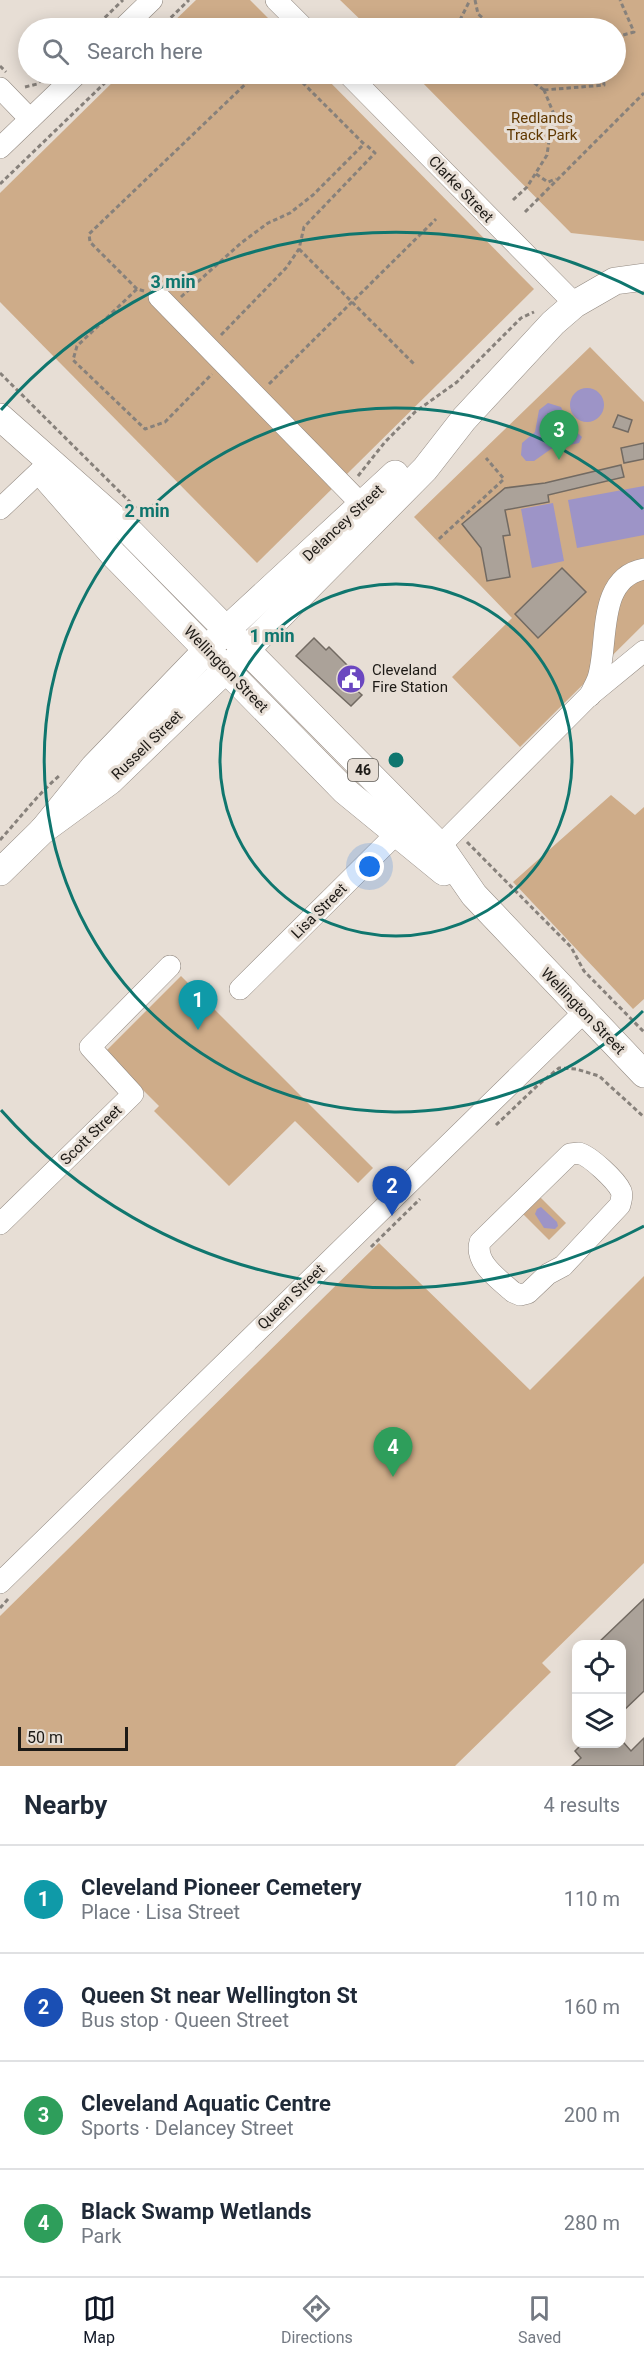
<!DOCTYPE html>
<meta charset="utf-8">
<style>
:root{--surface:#fff;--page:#f6f6f7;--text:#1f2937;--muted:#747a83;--line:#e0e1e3;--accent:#111827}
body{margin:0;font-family:Roboto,sans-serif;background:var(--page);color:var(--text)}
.controls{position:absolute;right:18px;bottom:18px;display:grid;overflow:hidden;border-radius:12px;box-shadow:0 3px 15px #0003}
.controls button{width:54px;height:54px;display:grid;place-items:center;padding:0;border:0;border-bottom:2px solid var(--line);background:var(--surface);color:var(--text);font:30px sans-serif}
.scale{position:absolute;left:18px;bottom:15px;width:110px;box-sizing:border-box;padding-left:6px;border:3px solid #1d1a16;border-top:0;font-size:16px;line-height:21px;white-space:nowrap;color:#1d1a16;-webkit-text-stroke:4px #e7ded5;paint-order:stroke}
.you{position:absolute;left:370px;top:867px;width:21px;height:21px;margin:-15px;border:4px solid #fff;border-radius:50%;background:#1a73e8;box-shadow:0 0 0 9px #1a73e833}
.badge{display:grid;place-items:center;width:39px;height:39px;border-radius:50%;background:var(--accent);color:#fff;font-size:20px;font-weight:700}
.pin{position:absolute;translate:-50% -50px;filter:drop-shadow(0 2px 3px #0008)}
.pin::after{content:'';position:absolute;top:32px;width:21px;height:18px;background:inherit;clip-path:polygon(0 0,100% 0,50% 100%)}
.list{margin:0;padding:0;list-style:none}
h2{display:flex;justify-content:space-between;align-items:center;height:78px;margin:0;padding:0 24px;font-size:26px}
h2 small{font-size:20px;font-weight:400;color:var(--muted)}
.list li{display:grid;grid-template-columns:39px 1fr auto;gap:18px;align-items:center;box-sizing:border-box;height:108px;padding:0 24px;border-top:2px solid var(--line)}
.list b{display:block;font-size:22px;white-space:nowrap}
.list p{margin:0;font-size:20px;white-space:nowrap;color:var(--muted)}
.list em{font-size:20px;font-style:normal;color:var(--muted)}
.icon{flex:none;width:33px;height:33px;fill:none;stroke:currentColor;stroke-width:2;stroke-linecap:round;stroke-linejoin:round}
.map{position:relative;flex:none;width:644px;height:1766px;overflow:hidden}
.search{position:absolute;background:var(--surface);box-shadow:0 3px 15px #0003;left:18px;right:18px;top:18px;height:66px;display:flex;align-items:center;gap:15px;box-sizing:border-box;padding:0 21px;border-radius:33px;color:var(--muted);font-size:22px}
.sheet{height:510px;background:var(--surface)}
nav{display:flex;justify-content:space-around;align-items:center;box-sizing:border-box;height:84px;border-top:2px solid var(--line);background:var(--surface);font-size:16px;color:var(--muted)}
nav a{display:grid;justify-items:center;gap:3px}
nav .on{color:var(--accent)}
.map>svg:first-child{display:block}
.green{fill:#ceac89}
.water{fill:#9d94c7}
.building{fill:#aba299;stroke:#726a62;stroke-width:1.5}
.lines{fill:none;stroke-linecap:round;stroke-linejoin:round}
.minor-casing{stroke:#928981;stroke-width:22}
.major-casing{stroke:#928981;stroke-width:28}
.path{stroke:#87817b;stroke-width:3;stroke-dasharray:4.5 3;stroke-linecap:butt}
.minor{stroke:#fff;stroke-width:21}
.major{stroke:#fff;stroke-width:27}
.ring{fill:none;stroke:#0f766e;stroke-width:3}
.labels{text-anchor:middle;stroke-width:6;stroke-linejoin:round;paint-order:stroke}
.shield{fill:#e7ded5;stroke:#5a554f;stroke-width:1.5}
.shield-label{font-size:14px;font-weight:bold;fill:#1d1a16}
.park-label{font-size:15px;fill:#603800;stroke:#e7ded5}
.street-label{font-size:15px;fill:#1d1a16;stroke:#e7ded5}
.poi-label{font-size:15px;fill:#1d1a16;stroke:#e7ded5;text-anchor:start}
.centre{fill:#0f766e;stroke:#e7ded5;stroke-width:3}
.ring-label{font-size:18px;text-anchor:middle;font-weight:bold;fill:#0f766e;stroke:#e7ded5;stroke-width:6;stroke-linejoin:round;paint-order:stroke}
</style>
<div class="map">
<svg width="644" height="1766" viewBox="0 0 644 1766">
<rect width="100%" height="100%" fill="#e7ded5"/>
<!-- green -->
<g class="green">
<polygon points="196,0 250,0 278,28 167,28"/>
<polygon points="340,0 644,0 644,241 571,233 414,74 616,74 616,28 369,28"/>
<polygon points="121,74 322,74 534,289 257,563 0,302 0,193"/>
<polygon points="590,347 644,402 644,624 520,747 452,677 512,618 414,517"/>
<polygon points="611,795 635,815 644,807 644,999 633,1009 513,882"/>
<polygon points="181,976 373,1168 358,1183 295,1121 229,1186 154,1111 159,1106 105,1052"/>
<polygon points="538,1195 566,1223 549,1240 521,1212"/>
<polygon points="379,1243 530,1390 644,1276 644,1563 542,1663 551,1672 455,1766 0,1766 0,1616"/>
</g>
<!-- water -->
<g class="water">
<circle cx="587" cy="405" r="17"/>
<polygon points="548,403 561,407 570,426 582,437 579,443 551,449 534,461 526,461 521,455 522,443 535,432 539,410"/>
<polygon points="644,486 644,535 577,548 568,500"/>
<polygon points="553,503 564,561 532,568 521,509"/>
<polygon points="541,1207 557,1222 558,1226 555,1229 544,1228 535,1214 537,1209"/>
</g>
<!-- building -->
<g class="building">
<polygon points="618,415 632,420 628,432 613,427"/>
<polygon points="644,443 644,459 624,463 621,448"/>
<polygon points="621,465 624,477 548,495 549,502 505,510 510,535 503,536 510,577 487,581 481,548 462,524 505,488 545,483"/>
<polygon points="562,568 586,592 538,638 515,614"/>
<polygon points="314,638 326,650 329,647 360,678 352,686 362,695 351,706 296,656"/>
<polygon points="644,1599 644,1691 621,1713 621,1644 597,1644"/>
<polygon points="644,1738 644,1766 572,1766 581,1758 575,1751 583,1743 624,1743 631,1751"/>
</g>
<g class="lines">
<!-- minor casing -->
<g class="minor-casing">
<g id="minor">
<polyline points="276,0 304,28"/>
<polyline points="123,28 152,0"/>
<polyline points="348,74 575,304"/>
<polyline points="0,88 30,119"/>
<polyline points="0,148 77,74"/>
<polyline points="159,297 371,514"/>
<polyline points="0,509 40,471"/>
<path d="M590 696C592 690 596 684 598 678 609 644 596 578 644 569"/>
<polyline points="440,846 589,696 644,651"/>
<polyline points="240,989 397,833"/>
<path d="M579 1153C590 1156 616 1180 621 1191 623 1196 621 1200 620 1205L563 1266 548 1274 528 1293 520 1295 513 1292C499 1279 474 1263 480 1242L570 1154Z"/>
<polyline points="0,1224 133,1094 90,1047 170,966"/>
<polyline points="0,1583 584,1012"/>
</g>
</g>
<!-- major casing -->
<g class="major-casing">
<g id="major">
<polyline points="0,417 131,533 440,846 474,895 644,1074"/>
<polyline points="44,475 113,554 345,791 444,872"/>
<polyline points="43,830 110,781 245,651 425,469 464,419 553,323 575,304 615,281 644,277"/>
<polyline points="0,872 43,830 94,767 225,631 395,474"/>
</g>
</g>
<!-- path -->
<g class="path">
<polyline points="475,0 478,14 495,28"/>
<polyline points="94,28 123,0"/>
<polyline points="160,28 189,0"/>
<polyline points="448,28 458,24 470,0"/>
<polyline points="616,37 634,32 620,0"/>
<polyline points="0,66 6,72"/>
<polyline points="522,74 544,90"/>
<polyline points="25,87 37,84 48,74"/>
<polyline points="544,90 604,85 603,74"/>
<polyline points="536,174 548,182 556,179"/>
<polyline points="0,184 114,74"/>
<polyline points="513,200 527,187 547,155 553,112 544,90"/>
<polyline points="525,212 644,93"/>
<polyline points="299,249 415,365"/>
<polyline points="137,289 90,242 89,234 256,74"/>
<polyline points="144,291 137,289 77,346 73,360 145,429 165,422 212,374"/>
<polyline points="181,297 241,243 268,223 290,213 313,195 364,144 294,74"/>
<polyline points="221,335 286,268 299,249 304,227 375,153 365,144"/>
<polyline points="0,373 137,509"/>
<polyline points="269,384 436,219"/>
<polyline points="358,476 385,442 415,412 457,382 521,318 534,312"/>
<polyline points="439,539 504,479 486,458"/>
<path d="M0 840C20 818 37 795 60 775"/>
<polyline points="467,842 571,947 584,971 644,1032"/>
<polyline points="496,1125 538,1085 559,1068 576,1069 599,1076 644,1117"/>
<polyline points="371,1247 420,1199"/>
<polyline points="0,1608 9,1598"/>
</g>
<!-- minor -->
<use href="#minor" class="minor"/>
<!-- major -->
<use href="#major" class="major"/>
</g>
<!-- distance rings -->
<g class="ring">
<circle cx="396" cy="760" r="176"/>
<path d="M643 1011A352 352 0 1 1 643 509"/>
<path d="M644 1226A528 528 0 0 1 1 1110M1 410A528 528 0 0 1 644 294"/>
</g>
<!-- icons -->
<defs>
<g id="civic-disc" transform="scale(1.5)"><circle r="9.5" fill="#6b47c0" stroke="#e7ded5"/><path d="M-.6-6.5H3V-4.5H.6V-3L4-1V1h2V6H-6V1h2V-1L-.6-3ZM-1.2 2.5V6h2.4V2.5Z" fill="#fff"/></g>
</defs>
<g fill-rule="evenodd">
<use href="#civic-disc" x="351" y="679"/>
</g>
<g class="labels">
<!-- shield labels -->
<rect class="shield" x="348" y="759" width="30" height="22" rx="4.5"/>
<g class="shield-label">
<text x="363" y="775">46</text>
</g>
<!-- park labels -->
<g class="park-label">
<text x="542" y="123">Redlands<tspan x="542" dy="17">Track Park</tspan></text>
</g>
<!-- street labels -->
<g class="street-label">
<text transform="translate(461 189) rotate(46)" y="5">Clarke Street</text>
<text transform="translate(343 523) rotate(-43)" y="5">Delancey Street</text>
<text transform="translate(226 669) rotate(46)" y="5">Wellington Street</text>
<text transform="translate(147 745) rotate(-44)" y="5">Russell Street</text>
<text transform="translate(319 911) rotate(-45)" y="5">Lisa Street</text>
<text transform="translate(583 1011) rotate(46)" y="5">Wellington Street</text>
<text transform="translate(91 1135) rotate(-44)" y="5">Scott Street</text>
<text transform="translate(291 1297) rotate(-44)" y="5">Queen Street</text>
</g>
<!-- poi labels -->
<g class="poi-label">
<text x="372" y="675">Cleveland<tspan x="372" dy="17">Fire Station</tspan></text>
</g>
</g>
<circle cx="396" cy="760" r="9" class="centre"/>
<g class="ring-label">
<text x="173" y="288">3 min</text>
<text x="147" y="517">2 min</text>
<text x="272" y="642">1 min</text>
</g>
</svg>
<div class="controls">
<button><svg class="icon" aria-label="locate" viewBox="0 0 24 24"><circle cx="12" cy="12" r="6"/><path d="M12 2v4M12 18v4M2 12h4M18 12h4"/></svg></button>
<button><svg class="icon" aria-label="layers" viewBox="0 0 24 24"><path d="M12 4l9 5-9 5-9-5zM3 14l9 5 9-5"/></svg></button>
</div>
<div class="scale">50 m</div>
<div class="you"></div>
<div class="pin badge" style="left:198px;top:1030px;background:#0f9aa8">1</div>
<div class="pin badge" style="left:392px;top:1216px;background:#1a4fb4">2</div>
<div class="pin badge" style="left:559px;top:460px;background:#2e9e5b">3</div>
<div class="pin badge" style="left:393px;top:1477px;background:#2e9e5b">4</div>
<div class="search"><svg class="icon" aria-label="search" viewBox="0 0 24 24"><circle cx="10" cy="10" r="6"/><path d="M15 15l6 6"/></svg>Search here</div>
</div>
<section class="sheet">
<h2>Nearby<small>4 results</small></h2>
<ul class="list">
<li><span class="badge" style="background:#0f9aa8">1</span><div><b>Cleveland Pioneer Cemetery</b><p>Place · Lisa Street</p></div><em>110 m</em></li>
<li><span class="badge" style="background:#1a4fb4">2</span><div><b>Queen St near Wellington St</b><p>Bus stop · Queen Street</p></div><em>160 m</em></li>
<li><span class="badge" style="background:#2e9e5b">3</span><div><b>Cleveland Aquatic Centre</b><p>Sports · Delancey Street</p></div><em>200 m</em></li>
<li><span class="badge" style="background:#2e9e5b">4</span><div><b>Black Swamp Wetlands</b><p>Park</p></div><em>280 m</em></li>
</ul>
</section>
<nav>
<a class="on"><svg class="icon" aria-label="map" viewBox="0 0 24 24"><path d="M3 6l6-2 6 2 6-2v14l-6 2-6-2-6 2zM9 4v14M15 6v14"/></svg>Map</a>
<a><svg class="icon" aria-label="directions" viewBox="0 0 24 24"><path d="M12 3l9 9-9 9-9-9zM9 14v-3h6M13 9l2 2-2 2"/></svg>Directions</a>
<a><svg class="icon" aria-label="saved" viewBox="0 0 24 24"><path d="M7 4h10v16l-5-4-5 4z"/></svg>Saved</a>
</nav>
